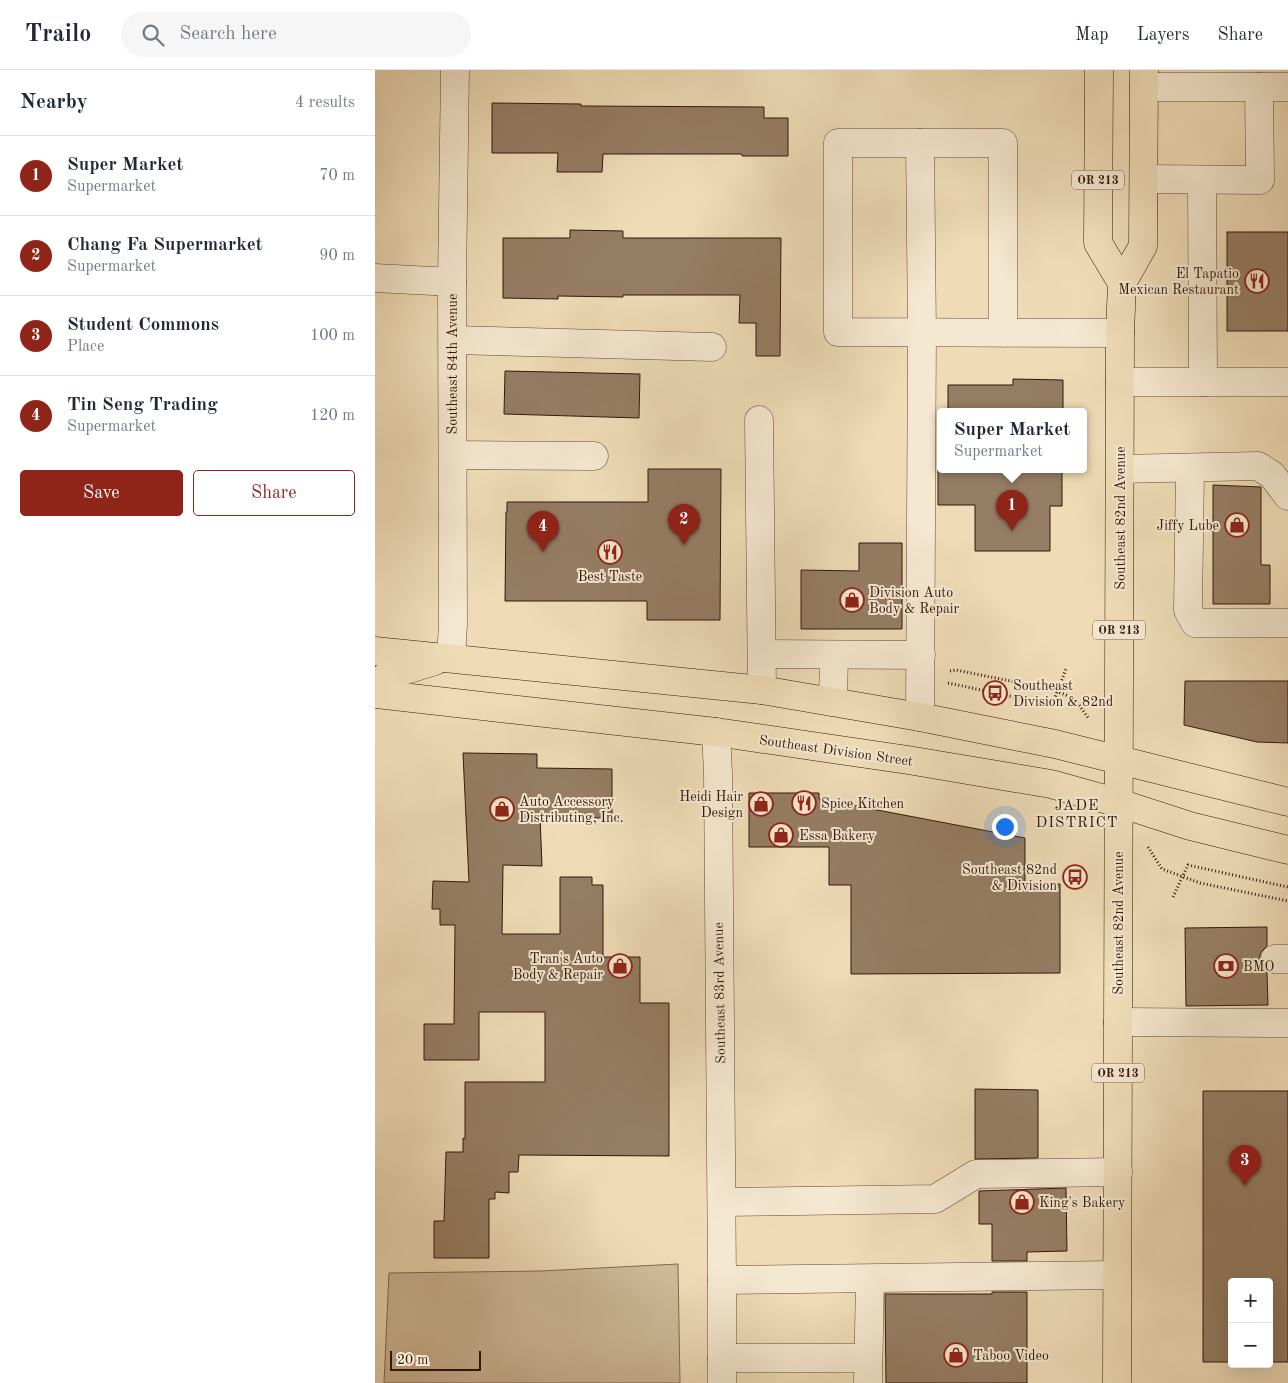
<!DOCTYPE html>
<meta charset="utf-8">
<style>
:root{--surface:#fff;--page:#f6f6f7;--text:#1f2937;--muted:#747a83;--line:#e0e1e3;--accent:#8f2418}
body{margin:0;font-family:"Old Standard TT",serif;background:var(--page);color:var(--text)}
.controls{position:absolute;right:15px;bottom:15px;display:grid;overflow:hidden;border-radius:5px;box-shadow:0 5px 20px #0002}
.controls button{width:45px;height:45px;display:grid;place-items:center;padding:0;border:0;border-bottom:1px solid var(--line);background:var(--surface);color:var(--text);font:25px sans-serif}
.scale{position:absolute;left:15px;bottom:12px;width:91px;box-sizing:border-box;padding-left:5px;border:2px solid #33170a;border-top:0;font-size:14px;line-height:18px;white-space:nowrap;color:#33170a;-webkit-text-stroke:4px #f5e8d0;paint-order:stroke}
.you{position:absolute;left:629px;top:756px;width:18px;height:18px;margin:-12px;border:4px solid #fff;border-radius:50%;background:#1a73e8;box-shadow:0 0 0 8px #1a73e833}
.badge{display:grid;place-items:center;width:32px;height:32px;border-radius:50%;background:var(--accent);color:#fff;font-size:16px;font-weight:700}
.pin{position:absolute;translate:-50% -41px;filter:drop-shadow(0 1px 2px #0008)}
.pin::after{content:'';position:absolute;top:26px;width:18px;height:15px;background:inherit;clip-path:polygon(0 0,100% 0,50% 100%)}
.popup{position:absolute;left:562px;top:338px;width:150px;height:65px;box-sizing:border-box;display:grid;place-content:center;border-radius:5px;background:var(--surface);filter:drop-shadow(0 1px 4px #0005);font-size:16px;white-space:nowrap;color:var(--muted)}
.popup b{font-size:19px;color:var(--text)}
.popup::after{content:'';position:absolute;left:50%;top:100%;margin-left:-10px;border:10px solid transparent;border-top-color:var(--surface)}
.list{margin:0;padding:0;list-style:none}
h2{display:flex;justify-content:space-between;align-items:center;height:65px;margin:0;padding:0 20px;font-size:21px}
h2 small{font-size:16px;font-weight:400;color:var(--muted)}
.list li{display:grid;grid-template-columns:32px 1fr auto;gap:15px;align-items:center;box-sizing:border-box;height:80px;padding:0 20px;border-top:1px solid var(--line)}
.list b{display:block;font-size:19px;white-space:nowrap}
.list p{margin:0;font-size:16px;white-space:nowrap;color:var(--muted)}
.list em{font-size:16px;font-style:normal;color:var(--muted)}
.actions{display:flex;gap:10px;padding:15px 20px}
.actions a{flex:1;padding:11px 0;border:1px solid var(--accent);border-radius:5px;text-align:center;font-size:18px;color:var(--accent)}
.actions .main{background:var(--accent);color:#fff}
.icon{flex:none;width:28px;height:28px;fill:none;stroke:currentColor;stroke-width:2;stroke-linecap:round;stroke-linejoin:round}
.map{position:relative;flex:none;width:913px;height:1313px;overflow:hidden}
header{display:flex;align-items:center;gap:30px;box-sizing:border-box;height:70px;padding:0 25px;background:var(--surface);border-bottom:1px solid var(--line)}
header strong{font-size:24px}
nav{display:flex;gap:28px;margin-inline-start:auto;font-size:18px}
.search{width:350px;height:45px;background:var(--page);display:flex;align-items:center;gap:12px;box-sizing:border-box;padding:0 18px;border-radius:28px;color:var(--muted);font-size:19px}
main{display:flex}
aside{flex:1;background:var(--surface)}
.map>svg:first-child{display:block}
.green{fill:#cfbb9a;stroke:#816952}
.building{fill:#957d64;stroke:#33170a}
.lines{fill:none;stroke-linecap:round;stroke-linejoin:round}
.minor-casing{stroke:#624835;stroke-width:29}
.major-casing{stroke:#33170a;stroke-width:29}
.path{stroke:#33170a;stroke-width:3;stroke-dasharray:1 2.5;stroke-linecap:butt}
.minor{stroke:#f5e8d0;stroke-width:28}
.major{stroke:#efdcb7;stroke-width:28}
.labels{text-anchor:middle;stroke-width:4;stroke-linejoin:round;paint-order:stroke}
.shield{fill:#f5e8d0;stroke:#6d5645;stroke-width:1}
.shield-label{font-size:12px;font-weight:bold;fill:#33170a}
.poi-label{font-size:14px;fill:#33170a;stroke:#f5e8d0;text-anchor:start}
.street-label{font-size:14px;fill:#33170a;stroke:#f5e8d0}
.neighbourhood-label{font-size:15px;letter-spacing:1px;fill:#33170a;stroke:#f5e8d0}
</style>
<header>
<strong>Trailo</strong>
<div class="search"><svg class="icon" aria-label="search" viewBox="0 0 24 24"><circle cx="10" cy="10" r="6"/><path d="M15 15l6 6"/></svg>Search here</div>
<nav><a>Map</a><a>Layers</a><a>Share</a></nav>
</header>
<main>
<aside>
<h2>Nearby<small>4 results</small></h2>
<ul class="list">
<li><span class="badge">1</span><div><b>Super Market</b><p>Supermarket</p></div><em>70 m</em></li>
<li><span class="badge">2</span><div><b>Chang Fa Supermarket</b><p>Supermarket</p></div><em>90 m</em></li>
<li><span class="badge">3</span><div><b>Student Commons</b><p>Place</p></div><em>100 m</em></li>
<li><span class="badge">4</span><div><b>Tin Seng Trading</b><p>Supermarket</p></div><em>120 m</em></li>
</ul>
<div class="actions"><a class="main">Save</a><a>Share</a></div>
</aside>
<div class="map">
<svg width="913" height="1313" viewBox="0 0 913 1313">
<rect width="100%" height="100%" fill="#efdcb7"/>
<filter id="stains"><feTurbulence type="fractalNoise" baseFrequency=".004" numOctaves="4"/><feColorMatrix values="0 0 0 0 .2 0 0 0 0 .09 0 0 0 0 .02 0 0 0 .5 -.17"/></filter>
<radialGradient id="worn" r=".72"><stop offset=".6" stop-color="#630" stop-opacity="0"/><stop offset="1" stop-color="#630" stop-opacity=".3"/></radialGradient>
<!-- green -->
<polygon class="green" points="303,1194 305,1313 9,1313 14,1203 166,1201"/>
<!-- building -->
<g class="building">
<polygon points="117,33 206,34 206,36 389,37 389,48 413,48 413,86 367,86 367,84 228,84 227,102 182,102 183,83 117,83"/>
<polygon points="195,160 248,161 248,168 406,168 405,286 381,286 381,253 364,253 365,225 248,225 248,227 183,226 183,229 128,228 128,168 195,168"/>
<rect x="852" y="162" width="61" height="99"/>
<polygon points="130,301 265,304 264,348 129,344"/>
<polygon points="638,309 688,310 688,342 573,342 573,315 638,315"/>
<polygon points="273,399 346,399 345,550 272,550 272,531 130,531 131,442 132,442 132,432 273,432"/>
<polygon points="563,400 687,400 687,436 675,436 675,481 600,481 600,435 563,435"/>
<polygon points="838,415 886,417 886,495 895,495 895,534 838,534"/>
<polygon points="484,473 527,473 527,559 426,559 426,500 484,501"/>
<polygon points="810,611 913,611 913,673 882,672 809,655"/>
<polygon points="88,683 162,684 162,698 237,699 237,748 165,747 167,796 128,795 127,864 185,864 185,807 217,807 217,815 228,815 228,887 265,887 265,933 294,933 294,1086 144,1085 143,1102 134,1102 134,1123 120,1122 120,1129 114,1129 114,1188 59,1188 59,1151 69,1151 71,1082 88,1082 88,1068 90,1069 90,1012 170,1012 170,942 104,942 104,990 49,990 49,954 79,954 80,855 65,855 65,839 57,839 58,811 94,812"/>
<polygon points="374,723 444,723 444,729 650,768 650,814 685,814 685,903 476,904 476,815 454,815 454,777 374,777"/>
<polygon points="892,857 892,876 886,882 884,889 887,897 892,903 893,935 811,936 810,858"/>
<polygon points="600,1019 663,1020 663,1088 600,1089"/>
<polygon points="828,1021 913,1021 913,1292 894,1292 894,1212 857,1212 857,1292 828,1292"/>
<polygon points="691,1118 692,1181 652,1182 652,1191 617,1191 617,1154 604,1154 604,1121"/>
<polygon points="617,1222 652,1222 652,1313 511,1313 510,1224 617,1224"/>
</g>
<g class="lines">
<!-- minor casing -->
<g class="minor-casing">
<g id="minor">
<polyline points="769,17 913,17"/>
<polyline points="545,73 547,262 545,647"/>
<polyline points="769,109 885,110 884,17"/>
<polyline points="827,110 828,312"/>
<polyline points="0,208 77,212"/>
<polyline points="628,263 628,73 463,73 463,262 745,263"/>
<polyline points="78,270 337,277"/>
<polyline points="745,312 913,312"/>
<polyline points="384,350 387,620"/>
<polyline points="78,385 219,386"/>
<polyline points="745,399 883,396 897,405 913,426"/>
<polyline points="815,399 813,540 820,553 913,553"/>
<polyline points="387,584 546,585"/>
<polyline points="76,587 78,554 77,212 80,0"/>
<polyline points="458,632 459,585"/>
<polyline points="341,662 343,703 347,1210 742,1205"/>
<polyline points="900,889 913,889"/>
<polyline points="743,952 913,953"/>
<polyline points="347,1132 560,1129 601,1104 743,1102"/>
<polyline points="347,1210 347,1313"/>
<polyline points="347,1288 493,1288"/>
<polyline points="493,1313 495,1209"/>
</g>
</g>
<!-- major casing -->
<g class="major-casing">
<g id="major">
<polyline points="724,0 723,173 747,213"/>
<polyline points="0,581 387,620 545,647 680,674 913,732"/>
<polyline points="0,621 11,606 60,591"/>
<polyline points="0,624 341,662 533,690 676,714 744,733 815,756 913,780"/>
<polyline points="742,1313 745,263 747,213 768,176 769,0"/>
</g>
</g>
<!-- path -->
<g class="path">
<polyline points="575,601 581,600 675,619 699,628 714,649"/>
<polyline points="573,613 677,635 691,599"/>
<polyline points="773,777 787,799 825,813 913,831"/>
<polyline points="798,827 813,795 913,817"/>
</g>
<!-- minor -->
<use href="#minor" class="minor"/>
<!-- major -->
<use href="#major" class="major"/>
</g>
<!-- icons -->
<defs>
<g id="restaurant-ring" transform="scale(1.25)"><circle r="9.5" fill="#f5e8d0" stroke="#8f2418" stroke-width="1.5"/><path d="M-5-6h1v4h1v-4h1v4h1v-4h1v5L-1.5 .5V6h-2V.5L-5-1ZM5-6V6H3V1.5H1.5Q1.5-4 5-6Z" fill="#8f2418"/></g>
<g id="shop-ring" transform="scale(1.25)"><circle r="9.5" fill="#f5e8d0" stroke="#8f2418" stroke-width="1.5"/><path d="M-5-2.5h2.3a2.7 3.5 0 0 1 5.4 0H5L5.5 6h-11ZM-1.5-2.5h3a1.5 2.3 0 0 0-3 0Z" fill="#8f2418"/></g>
<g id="bus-ring" transform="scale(1.25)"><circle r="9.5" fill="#f5e8d0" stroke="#8f2418" stroke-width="1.5"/><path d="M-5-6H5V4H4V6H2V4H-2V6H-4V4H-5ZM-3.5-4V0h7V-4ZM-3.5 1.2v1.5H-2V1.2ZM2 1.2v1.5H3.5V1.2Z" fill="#8f2418"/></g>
<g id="bank-ring" transform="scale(1.25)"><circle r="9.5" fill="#f5e8d0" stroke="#8f2418" stroke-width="1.5"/><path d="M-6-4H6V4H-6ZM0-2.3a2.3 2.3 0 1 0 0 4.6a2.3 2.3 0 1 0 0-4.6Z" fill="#8f2418"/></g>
</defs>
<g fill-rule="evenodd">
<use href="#restaurant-ring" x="882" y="211"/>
<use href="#shop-ring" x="862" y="455"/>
<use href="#restaurant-ring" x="235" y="482"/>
<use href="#shop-ring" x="477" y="530"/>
<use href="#bus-ring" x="620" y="623"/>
<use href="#restaurant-ring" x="429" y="733"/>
<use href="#shop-ring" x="386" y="734"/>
<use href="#shop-ring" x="127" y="739"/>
<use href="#shop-ring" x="406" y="765"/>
<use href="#bus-ring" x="700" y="807"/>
<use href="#shop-ring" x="245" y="896"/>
<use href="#bank-ring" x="851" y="896"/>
<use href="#shop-ring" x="647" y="1132"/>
<use href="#shop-ring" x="581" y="1285"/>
</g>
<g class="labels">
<!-- shield labels -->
<g class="shield">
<rect x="697" y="100.5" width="52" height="19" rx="4"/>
<rect x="718" y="550.5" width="52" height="19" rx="4"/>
<rect x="717" y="993.5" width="52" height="19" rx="4"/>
</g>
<g class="shield-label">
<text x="723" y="114">OR 213</text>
<text x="744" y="564">OR 213</text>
<text x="743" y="1007">OR 213</text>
</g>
<!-- poi labels -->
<g class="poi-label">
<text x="864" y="208" text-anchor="end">El Tapatio<tspan x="864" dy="16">Mexican Restaurant</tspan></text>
<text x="844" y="460" text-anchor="end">Jiffy Lube</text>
<text x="235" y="511" text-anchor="middle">Best Taste</text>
<text x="494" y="527">Division Auto<tspan x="494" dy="16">Body &amp; Repair</tspan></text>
<text x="638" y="620">Southeast<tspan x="638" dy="16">Division &amp; 82nd</tspan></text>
<text x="368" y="731" text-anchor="end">Heidi Hair<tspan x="368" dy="16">Design</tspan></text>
<text x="144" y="736">Auto Accessory<tspan x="144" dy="16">Distributing, Inc.</tspan></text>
<text x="446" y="738">Spice Kitchen</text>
<text x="424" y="770">Essa Bakery</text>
<text x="682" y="804" text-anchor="end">Southeast 82nd<tspan x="682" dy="16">&amp; Division</tspan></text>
<text x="228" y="893" text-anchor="end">Tran's Auto<tspan x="228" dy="16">Body &amp; Repair</tspan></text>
<text x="868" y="901">BMO</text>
<text x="664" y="1137">King's Bakery</text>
<text x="598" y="1290">Taboo Video</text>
</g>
<!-- street labels -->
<g class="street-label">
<text transform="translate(77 294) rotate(-90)" y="5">Southeast 84th Avenue</text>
<text transform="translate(745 448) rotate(-90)" y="5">Southeast 82nd Avenue</text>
<text transform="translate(461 680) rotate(8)" y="5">Southeast Division Street</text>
<text transform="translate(743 853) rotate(-90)" y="5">Southeast 82nd Avenue</text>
<text transform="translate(344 923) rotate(-91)" y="5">Southeast 83rd Avenue</text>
</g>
<!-- neighbourhood labels -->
<g class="neighbourhood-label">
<text x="702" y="740">JADE<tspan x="702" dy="17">DISTRICT</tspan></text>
</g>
</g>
<rect width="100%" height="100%" filter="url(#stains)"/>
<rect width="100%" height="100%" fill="url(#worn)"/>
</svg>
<div class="controls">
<button>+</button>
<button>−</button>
</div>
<div class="scale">20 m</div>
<div class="you"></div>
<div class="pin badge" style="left:637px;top:461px">1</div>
<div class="popup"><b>Super Market</b>Supermarket</div>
<div class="pin badge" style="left:309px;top:475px">2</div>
<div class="pin badge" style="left:870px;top:1116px">3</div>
<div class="pin badge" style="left:168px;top:482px">4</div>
</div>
</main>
